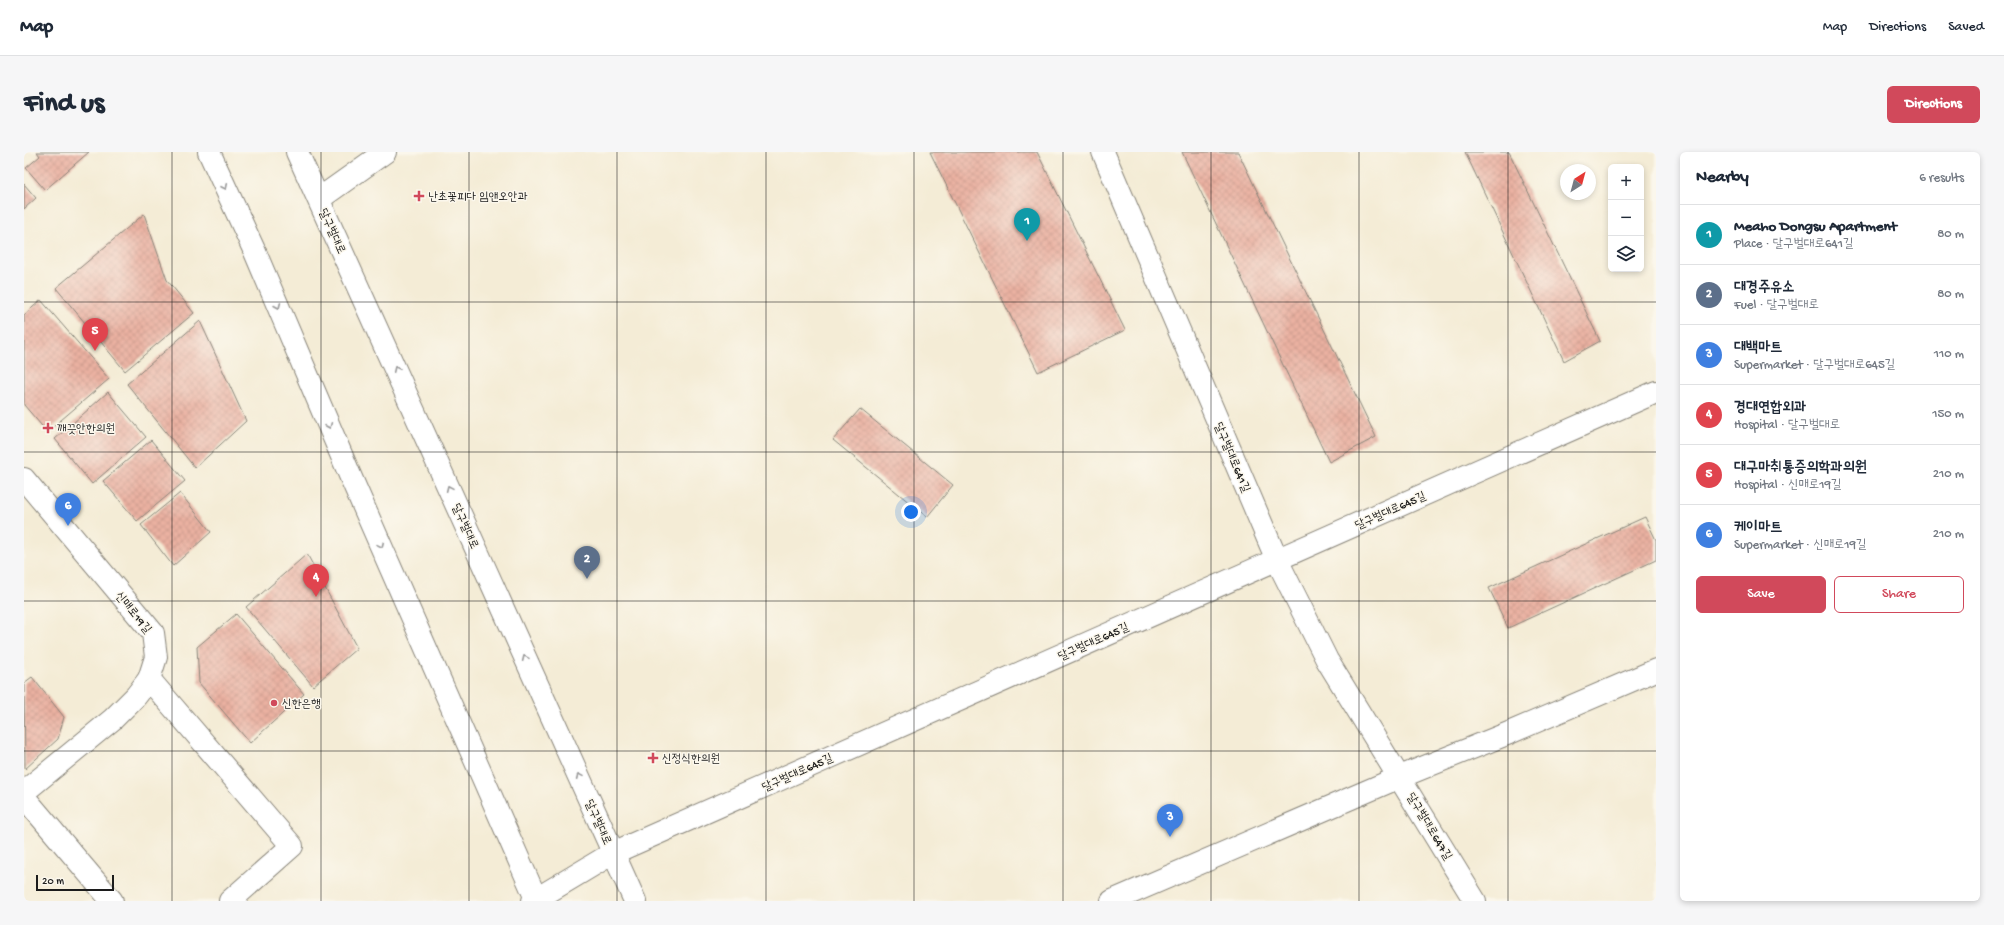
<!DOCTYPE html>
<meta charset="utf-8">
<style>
:root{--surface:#fff;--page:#f6f6f7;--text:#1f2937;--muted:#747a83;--line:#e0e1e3;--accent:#d1495b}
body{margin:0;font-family:"Gochi Hand","Poor Story",sans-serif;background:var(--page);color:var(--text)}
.controls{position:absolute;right:12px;top:12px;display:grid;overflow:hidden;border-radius:6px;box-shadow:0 2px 6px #0003}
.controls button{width:36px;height:36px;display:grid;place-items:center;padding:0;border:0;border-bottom:1px solid var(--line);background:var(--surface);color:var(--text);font:20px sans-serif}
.compass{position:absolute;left:1536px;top:12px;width:36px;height:36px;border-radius:50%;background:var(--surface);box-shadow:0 2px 6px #0003;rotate:36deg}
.scale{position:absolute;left:12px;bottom:10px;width:78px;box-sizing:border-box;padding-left:4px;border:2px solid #1c1c1c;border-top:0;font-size:11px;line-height:14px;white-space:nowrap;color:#1c1c1c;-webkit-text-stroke:3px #fbf7ec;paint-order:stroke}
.you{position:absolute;left:887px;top:360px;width:14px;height:14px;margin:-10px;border:3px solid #fff;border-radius:50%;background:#1a73e8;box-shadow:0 0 0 6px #1a73e833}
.badge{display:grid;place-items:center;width:26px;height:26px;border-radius:50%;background:var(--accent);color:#fff;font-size:13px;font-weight:700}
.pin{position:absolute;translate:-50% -33px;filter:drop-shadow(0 1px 2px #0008)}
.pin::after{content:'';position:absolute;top:21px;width:14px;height:12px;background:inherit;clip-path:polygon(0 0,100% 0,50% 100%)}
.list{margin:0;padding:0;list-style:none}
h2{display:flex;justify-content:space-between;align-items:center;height:52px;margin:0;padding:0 16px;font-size:17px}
h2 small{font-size:13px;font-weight:400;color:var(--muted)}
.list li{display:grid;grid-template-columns:26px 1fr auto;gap:12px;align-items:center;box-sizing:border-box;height:60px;padding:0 16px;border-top:1px solid var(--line)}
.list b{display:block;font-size:15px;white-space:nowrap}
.list p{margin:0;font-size:13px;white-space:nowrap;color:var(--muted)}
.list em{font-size:13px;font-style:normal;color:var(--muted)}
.actions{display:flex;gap:8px;padding:12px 16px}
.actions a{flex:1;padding:9px 0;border:1px solid var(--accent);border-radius:6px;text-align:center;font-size:14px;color:var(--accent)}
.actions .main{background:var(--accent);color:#fff}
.icon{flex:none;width:22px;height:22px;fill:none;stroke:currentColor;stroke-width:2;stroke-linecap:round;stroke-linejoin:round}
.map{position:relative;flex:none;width:1632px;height:749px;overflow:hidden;border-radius:6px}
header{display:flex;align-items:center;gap:24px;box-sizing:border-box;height:56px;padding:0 20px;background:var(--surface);border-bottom:1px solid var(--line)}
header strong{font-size:19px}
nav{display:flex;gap:22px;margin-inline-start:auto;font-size:14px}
.intro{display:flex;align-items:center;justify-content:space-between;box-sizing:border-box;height:96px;padding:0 24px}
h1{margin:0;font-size:28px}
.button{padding:10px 18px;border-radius:6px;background:var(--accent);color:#fff;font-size:14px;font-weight:700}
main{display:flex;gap:24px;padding:0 24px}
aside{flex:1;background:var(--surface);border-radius:6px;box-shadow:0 2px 6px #0003}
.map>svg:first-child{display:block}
.building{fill:url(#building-cross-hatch)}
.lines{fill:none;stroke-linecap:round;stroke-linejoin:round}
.minor-casing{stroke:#888479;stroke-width:24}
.tertiary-casing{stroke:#888479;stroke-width:24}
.primary-casing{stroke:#888479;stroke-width:24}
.minor{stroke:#fff;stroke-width:22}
.tertiary{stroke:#fff;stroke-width:22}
.primary{stroke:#fff;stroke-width:22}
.oneway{stroke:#999}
.grid{fill:none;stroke:#1c1c1c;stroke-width:1;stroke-opacity:0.55}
.poi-dot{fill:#d1495b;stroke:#fbf7ec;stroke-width:1.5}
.labels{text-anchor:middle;stroke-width:3;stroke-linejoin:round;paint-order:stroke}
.poi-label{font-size:12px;fill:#1c1c1c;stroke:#fbf7ec;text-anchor:start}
.street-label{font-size:12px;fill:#1c1c1c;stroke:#fbf7ec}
</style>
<header>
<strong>Map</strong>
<nav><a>Map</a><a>Directions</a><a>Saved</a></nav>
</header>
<div class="intro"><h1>Find us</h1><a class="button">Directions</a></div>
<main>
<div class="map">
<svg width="1632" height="749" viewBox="0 0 1632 749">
<defs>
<pattern id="building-cross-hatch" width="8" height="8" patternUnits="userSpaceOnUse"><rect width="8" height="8" fill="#eab1a1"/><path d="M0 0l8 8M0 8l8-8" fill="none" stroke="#c8988a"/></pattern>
</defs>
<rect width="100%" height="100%" fill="#fbf7ec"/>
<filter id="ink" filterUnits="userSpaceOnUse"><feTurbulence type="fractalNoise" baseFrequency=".025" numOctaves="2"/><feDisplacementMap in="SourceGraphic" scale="8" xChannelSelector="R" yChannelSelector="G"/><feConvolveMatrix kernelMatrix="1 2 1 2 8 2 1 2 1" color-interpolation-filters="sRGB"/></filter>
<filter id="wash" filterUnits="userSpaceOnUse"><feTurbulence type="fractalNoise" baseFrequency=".012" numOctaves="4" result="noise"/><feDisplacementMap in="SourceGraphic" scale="16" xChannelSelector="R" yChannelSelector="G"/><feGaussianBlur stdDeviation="0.9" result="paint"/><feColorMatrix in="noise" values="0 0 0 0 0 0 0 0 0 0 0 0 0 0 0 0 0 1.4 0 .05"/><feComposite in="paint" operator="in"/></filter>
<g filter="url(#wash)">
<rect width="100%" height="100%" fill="#f4ecd6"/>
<g id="blocks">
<!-- building -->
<g class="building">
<polygon points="13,0 65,0 21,38 2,16 16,4"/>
<polygon points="906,0 1013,0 1101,178 1014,220"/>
<polygon points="1158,0 1214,0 1352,285 1305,310"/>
<polygon points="1441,0 1485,0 1576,189 1540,209"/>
<polygon points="0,32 12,46 0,57"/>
<polygon points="120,62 143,128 170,161 101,219 32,136"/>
<polygon points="17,148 85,227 23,280 0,253 0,163"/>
<polygon points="176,169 222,269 171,316 103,232"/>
<polygon points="84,240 122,285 68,332 31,287"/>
<polygon points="836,257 929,333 903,365 809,288"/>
<polygon points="127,288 161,329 113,369 79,329"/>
<polygon points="156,341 187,380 149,414 117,373"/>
<polygon points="1621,365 1632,388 1632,408 1484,476 1465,436"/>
<polygon points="283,402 333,496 289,534 222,455"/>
<polygon points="212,462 280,542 226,591 175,531 173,495"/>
<polygon points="8,525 40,565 34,587 1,617 0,531"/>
</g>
</g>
</g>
<g filter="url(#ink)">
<use href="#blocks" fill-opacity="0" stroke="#888479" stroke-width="1"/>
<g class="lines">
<!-- minor casing -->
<g class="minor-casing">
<g id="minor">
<polyline points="1079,0 1253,408 1303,508 1451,749"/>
<polyline points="295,47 361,0"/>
<polyline points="0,327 129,481 132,505 125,527 112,544 89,567 0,640"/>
<polyline points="125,527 268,694 206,749"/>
<polyline points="0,645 88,749"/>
<polyline points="1088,749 1376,625 1485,581 1632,518"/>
</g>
</g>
<!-- tertiary casing -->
<g class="tertiary-casing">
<polyline id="tertiary" points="509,749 589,701 1632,240"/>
</g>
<!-- primary casing -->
<g class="primary-casing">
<g id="primary">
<polyline points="185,0 231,100 328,328 513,749"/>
<polyline points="273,0 611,749"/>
</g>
</g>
<!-- minor -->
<use href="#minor" class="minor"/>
<!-- tertiary -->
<use href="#tertiary" class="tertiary"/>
<!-- primary -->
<use href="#primary" class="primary"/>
</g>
<!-- one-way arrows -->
<defs><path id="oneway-chevron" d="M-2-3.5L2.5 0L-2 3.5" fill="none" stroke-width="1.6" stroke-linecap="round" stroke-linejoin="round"/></defs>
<g class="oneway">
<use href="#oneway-chevron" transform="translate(201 35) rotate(65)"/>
<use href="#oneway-chevron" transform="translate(254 154) rotate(67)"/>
<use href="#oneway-chevron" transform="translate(372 217) rotate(-114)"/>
<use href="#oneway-chevron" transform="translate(305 274) rotate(67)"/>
<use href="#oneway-chevron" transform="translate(425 336) rotate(-114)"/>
<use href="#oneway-chevron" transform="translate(357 393) rotate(66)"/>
<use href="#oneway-chevron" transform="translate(501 506) rotate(-114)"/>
<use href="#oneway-chevron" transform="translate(555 624) rotate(-114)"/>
</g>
</g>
<!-- grid -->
<path class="grid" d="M148 0V749M297 0V749M445 0V749M593 0V749M742 0V749M890 0V749M1039 0V749M1187 0V749M1335 0V749M1484 0V749M0 150H1632M0 300H1632M0 449H1632M0 599H1632"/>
<!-- markers -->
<g class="poi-dot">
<path d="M393 38h4v4h4v4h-4v4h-4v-4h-4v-4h4z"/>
<path d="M22 270h4v4h4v4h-4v4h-4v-4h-4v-4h4z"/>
<circle cx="250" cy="551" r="4"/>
<path d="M627 600h4v4h4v4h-4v4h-4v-4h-4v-4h4z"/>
</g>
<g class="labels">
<!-- poi labels -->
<g class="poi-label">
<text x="404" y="48">난초꽃피다 임앤오안과</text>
<text x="33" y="280">깨끗안한의원</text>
<text x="258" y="555">신한은행</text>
<text x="638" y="610">신정식한의원</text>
</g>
<!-- street labels -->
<g class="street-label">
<text transform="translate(309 79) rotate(66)" y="4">달구벌대로</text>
<text transform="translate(1209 305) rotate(67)" y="4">달구벌대로641길</text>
<text transform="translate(1366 358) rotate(-24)" y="4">달구벌대로645길</text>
<text transform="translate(442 374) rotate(66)" y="4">달구벌대로</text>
<text transform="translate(110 460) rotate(51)" y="4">신매로19길</text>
<text transform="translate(1069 489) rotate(-24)" y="4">달구벌대로645길</text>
<text transform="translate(773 620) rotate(-24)" y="4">달구벌대로645길</text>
<text transform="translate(575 670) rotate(66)" y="4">달구벌대로</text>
<text transform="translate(1406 674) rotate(59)" y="4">달구벌대로647길</text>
</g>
</g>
</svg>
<div class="controls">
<button>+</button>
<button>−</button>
<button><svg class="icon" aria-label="layers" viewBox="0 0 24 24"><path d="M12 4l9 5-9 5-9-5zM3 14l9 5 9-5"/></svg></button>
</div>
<svg class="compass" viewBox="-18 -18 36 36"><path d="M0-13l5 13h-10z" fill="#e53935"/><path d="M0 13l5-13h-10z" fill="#747a83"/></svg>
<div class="scale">20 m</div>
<div class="you"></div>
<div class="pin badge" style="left:1003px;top:89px;background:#0f9aa8">1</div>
<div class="pin badge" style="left:563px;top:427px;background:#5c6f8a">2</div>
<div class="pin badge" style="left:1146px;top:685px;background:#3f7fe0">3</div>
<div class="pin badge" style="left:292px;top:445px;background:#e0444e">4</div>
<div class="pin badge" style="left:71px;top:199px;background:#e0444e">5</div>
<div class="pin badge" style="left:44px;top:374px;background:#3f7fe0">6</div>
</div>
<aside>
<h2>Nearby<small>6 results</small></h2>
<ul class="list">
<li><span class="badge" style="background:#0f9aa8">1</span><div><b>Meaho Dongsu Apartment</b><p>Place · 달구벌대로641길</p></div><em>80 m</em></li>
<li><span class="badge" style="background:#5c6f8a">2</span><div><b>대경주유소</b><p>Fuel · 달구벌대로</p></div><em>80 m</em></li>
<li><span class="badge" style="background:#3f7fe0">3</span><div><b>대백마트</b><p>Supermarket · 달구벌대로645길</p></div><em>110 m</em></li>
<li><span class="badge" style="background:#e0444e">4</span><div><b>경대연합외과</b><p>Hospital · 달구벌대로</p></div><em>150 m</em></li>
<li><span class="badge" style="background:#e0444e">5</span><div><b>대구마취통증의학과의원</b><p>Hospital · 신매로19길</p></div><em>210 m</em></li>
<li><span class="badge" style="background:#3f7fe0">6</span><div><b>케이마트</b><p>Supermarket · 신매로19길</p></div><em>210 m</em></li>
</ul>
<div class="actions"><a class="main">Save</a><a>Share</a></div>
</aside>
</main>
